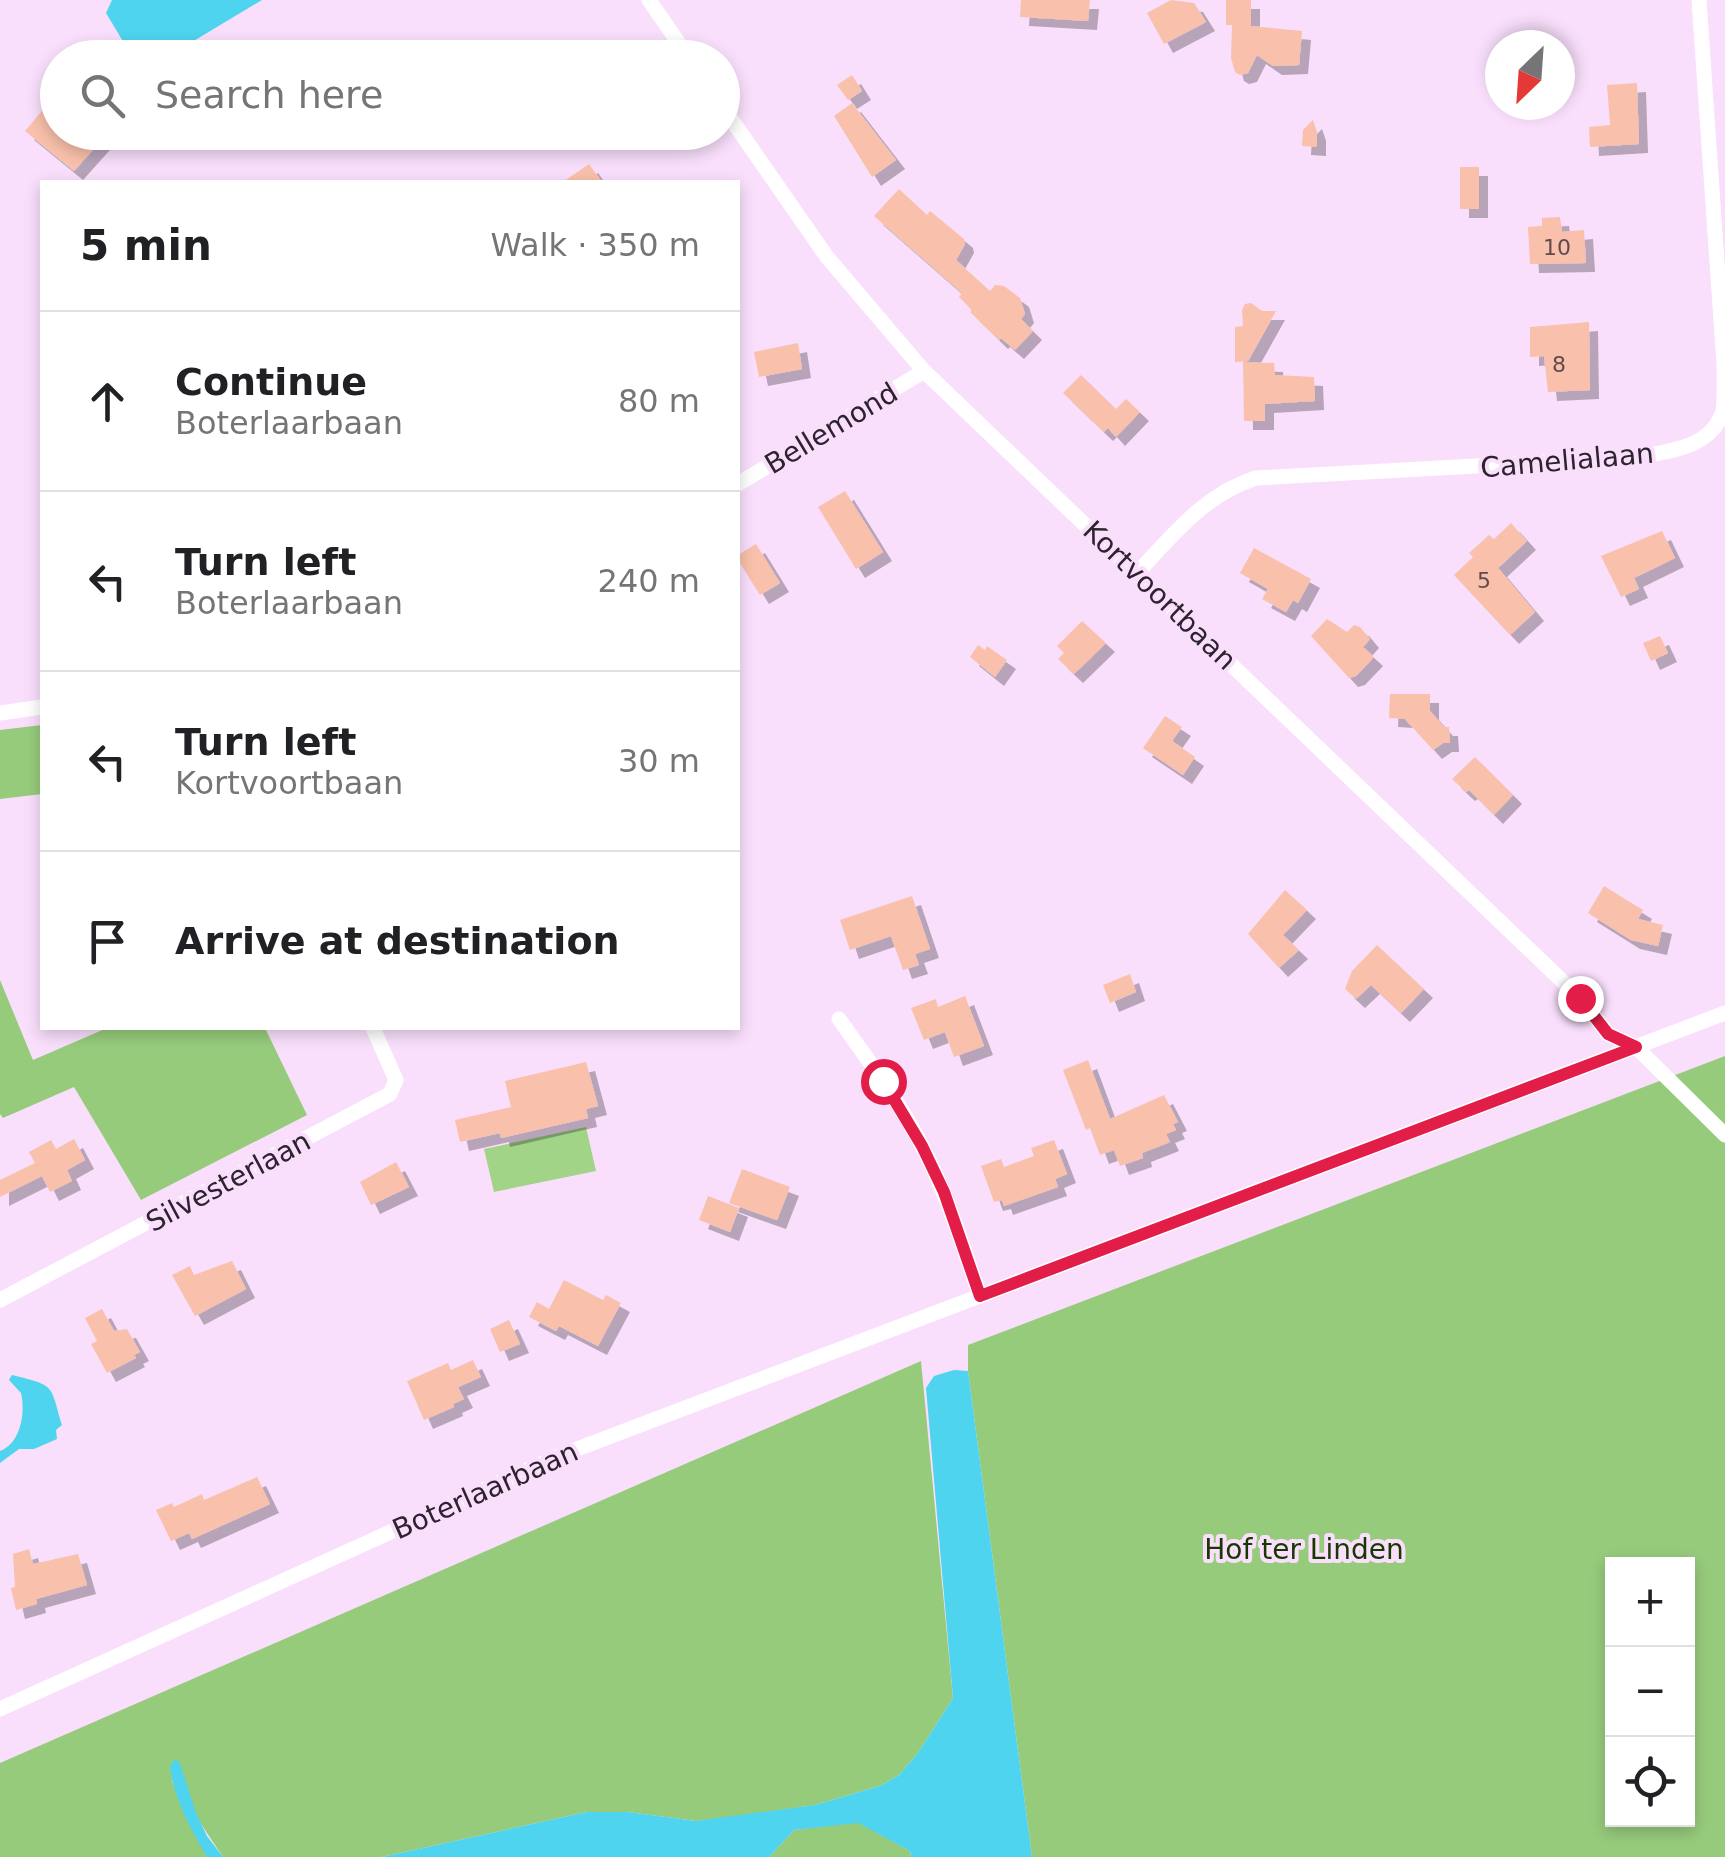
<!DOCTYPE html>
<meta charset="utf-8">
<style>
:root{--surface:#fff;--page:#f2f2f2;--text:#202124;--muted:#757577;--line:#e0e0e0}
body{margin:0;font-family:"DejaVu Sans",sans-serif;background:var(--page);color:var(--text)}
.controls{position:absolute;right:30px;bottom:30px;display:grid;overflow:hidden;border-radius:0px;box-shadow:0 5px 15px #0003}
.controls button{width:90px;height:90px;display:grid;place-items:center;padding:0;border:0;border-bottom:2px solid var(--line);background:var(--surface);color:var(--text);font:50px sans-serif}
.compass{position:absolute;left:1485px;top:30px;width:90px;height:90px;border-radius:50%;background:var(--surface);box-shadow:0 5px 15px #0003;rotate:205deg}
.stop{position:absolute;width:30px;height:30px;margin:-22px;border:8px solid #e11d48;border-radius:50%;background:#fff}
.stop.end{background:#e11d48;border-color:#fff;box-shadow:0 2px 10px #0008}
.list{margin:0;padding:0;list-style:none}
h2{display:flex;justify-content:space-between;align-items:center;height:130px;margin:0;padding:0 40px;font-size:42px}
h2 small{font-size:32px;font-weight:400;color:var(--muted)}
.list li{display:grid;grid-template-columns:65px 1fr auto;gap:30px;align-items:center;box-sizing:border-box;height:180px;padding:0 40px;border-top:2px solid var(--line)}
.list b{display:block;font-size:38px;white-space:nowrap}
.list p{margin:0;font-size:32px;white-space:nowrap;color:var(--muted)}
.list em{font-size:32px;font-style:normal;color:var(--muted)}
.icon{flex:none;width:55px;height:55px;fill:none;stroke:currentColor;stroke-width:2;stroke-linecap:round;stroke-linejoin:round}
.map{position:relative;flex:none;width:1725px;height:1857px;overflow:hidden}
.search{position:absolute;background:var(--surface);box-shadow:0 5px 15px #0003;left:40px;top:40px;width:700px;height:110px;display:flex;align-items:center;gap:25px;box-sizing:border-box;padding:0 35px;border-radius:55px;color:var(--muted);font-size:38px}
.panel{position:absolute;background:var(--surface);box-shadow:0 5px 15px #0003;left:40px;top:180px;width:700px;height:850px;border-radius:0px}
.map>svg:first-child{display:block}
.green{fill:#a1d487}
.forest{fill:#97cb7c;fill-rule:evenodd}
.water{fill:#4ed4ef}
.building{fill:#f9c1ab;filter:url(#shadow)}
.lines{fill:none;stroke-linecap:round;stroke-linejoin:round}
.minor{stroke:#fff;stroke-width:15}
.route{stroke:#e11d48;stroke-width:12}
.labels{text-anchor:middle;stroke-width:8;stroke-linejoin:round;paint-order:stroke}
.number-label{font-size:22px;fill:#604a4d}
.street-label{font-size:28px;fill:#2d232e;stroke:#f9dffc}
.park-label{font-size:28px;fill:#173800;stroke:#f9dffc}
</style>
<div class="map">
<svg width="1725" height="1857" viewBox="0 0 1725 1857">
<defs>
<filter id="shadow"><feDropShadow dx="9" dy="9" stdDeviation="0" flood-color="#0004"/></filter>
</defs>
<rect width="100%" height="100%" fill="#f9dffc"/>
<!-- green -->
<polygon class="green" points="586,1127 596,1171 494,1192 484,1149"/>
<!-- forest -->
<g class="forest">
<polygon points="42,725 42,794 0,799 0,730"/>
<polygon points="0,980 33,1060 107,1028 265,1028 307,1115 141,1200 74,1087 3,1118 0,1114"/>
<path d="M1725 1056V1857H1032L968 1371V1345ZM1612 1564H1688V1820H1612Z"/>
<polygon points="921,1361 953,1698 918,1753 899,1775 880,1786 815,1805 729,1818 696,1821 628,1812 587,1812 382,1857 223,1857 171,1779 207,1857 0,1857 0,1763"/>
<polygon points="858,1822 910,1851 911,1857 769,1857 794,1830"/>
</g>
<!-- water -->
<g class="water">
<polygon points="112,0 262,0 167,57 133,58 106,13"/>
<polygon points="954,1370 968,1371 1032,1857 911,1857 910,1851 858,1823 794,1830 769,1857 382,1857 587,1812 628,1812 696,1821 815,1805 880,1786 899,1775 918,1753 953,1698 926,1388 934,1376"/>
<path d="M12 1375C57 1386 50 1385 62 1425L56 1430 57 1439 34 1449H19L0 1463V1451C20 1444 26 1414 21 1393L9 1380Z"/>
<path d="M175 1759 180 1763 196 1813 207 1836 223 1857H207C191 1830 173 1797 170 1766Z"/>
</g>
<!-- building -->
<g class="building">
<polygon points="1021,0 1090,0 1088,21 1020,17"/>
<polygon points="1171,0 1194,3 1206,22 1164,44 1147,13"/>
<polygon points="1226,0 1251,0 1251,26 1302,31 1299,65 1273,66 1257,55 1248,73 1240,75 1235,72 1231,58 1232,25 1226,25"/>
<polygon points="852,75 862,91 848,100 837,85"/>
<polygon points="1637,83 1639,144 1590,147 1589,127 1610,125 1607,85"/>
<polygon points="58,92 58,132 109,132 74,171 25,131"/>
<polygon points="852,103 896,160 872,177 834,116"/>
<polygon points="1313,120 1317,132 1317,147 1302,146 1303,130"/>
<polygon points="589,164 602,182 563,182"/>
<rect x="1460" y="167" width="19" height="42"/>
<polygon points="899,189 927,215 930,211 964,239 965,244 956,260 990,291 995,285 1004,286 1020,298 1025,314 1021,319 1033,331 1015,350 1001,338 999,340 970,312 972,310 959,297 962,293 874,216"/>
<polygon points="1560,217 1562,232 1584,230 1586,263 1530,264 1528,227 1542,226 1542,218"/>
<polygon points="1251,303 1262,311 1276,311 1248,361 1235,362 1235,327 1243,326 1242,310 1245,304"/>
<polygon points="1589,322 1590,390 1548,392 1544,356 1530,357 1530,327"/>
<polygon points="798,343 802,369 759,377 754,352"/>
<polygon points="1243,362 1274,363 1275,375 1314,377 1315,401 1265,404 1265,421 1244,421"/>
<polygon points="1081,375 1116,409 1126,399 1140,412 1116,437 1108,428 1104,432 1063,393"/>
<polygon points="845,491 883,552 856,569 818,507"/>
<polygon points="1511,523 1527,541 1498,568 1535,612 1510,635 1454,575 1473,557 1469,553 1489,535 1494,539"/>
<polygon points="1662,531 1675,558 1634,578 1639,589 1621,597 1601,556"/>
<polygon points="756,544 780,583 760,595 738,560 738,555"/>
<polygon points="1254,548 1311,579 1298,603 1293,600 1286,612 1262,599 1268,589 1240,573"/>
<polygon points="1327,619 1347,632 1354,625 1360,627 1370,639 1363,647 1374,657 1356,676 1349,678 1311,636"/>
<polygon points="1082,621 1106,643 1074,674 1058,659 1064,653 1057,646"/>
<polygon points="1660,636 1668,653 1651,661 1643,643"/>
<polygon points="978,645 985,650 987,646 1007,660 995,677 970,657"/>
<polygon points="1390,694 1430,694 1430,711 1444,727 1449,727 1450,743 1443,743 1433,750 1405,719 1389,718"/>
<polygon points="1165,716 1182,727 1172,741 1195,757 1183,775 1143,748"/>
<polygon points="1475,757 1513,795 1494,815 1469,790 1466,792 1452,779"/>
<polygon points="1604,886 1643,910 1638,919 1663,925 1658,946 1631,940 1588,913"/>
<polygon points="1285,890 1307,910 1283,935 1299,950 1279,968 1248,934"/>
<polygon points="912,896 930,949 915,954 919,965 903,970 891,936 850,950 840,920"/>
<polygon points="1377,945 1424,989 1401,1013 1371,985 1356,999 1345,989 1352,971"/>
<polygon points="1130,974 1136,992 1110,1003 1103,985"/>
<polygon points="965,996 984,1046 954,1057 945,1032 924,1040 911,1008 936,999 938,1007"/>
<polygon points="1088,1060 1110,1119 1164,1095 1178,1122 1173,1124 1176,1130 1166,1134 1170,1142 1142,1153 1143,1158 1120,1166 1114,1150 1100,1155 1090,1128 1086,1130 1063,1070"/>
<polygon points="586,1062 598,1106 586,1109 588,1118 501,1138 500,1133 460,1142 455,1120 511,1107 505,1081"/>
<polygon points="74,1139 85,1160 67,1170 72,1181 50,1192 42,1176 0,1197 0,1180 35,1163 29,1152 51,1140 56,1149"/>
<polygon points="1054,1140 1067,1174 1055,1179 1058,1187 1004,1206 1002,1200 994,1202 981,1166 1001,1159 1004,1167 1034,1156 1031,1148"/>
<polygon points="396,1162 409,1187 371,1205 360,1182"/>
<polygon points="742,1169 790,1187 777,1220 729,1203"/>
<polygon points="708,1196 739,1208 730,1232 699,1220"/>
<polygon points="232,1261 246,1289 195,1316 172,1275 190,1266 194,1275"/>
<polygon points="564,1280 603,1300 606,1295 621,1303 598,1346 559,1326 556,1331 529,1317 537,1302 549,1309"/>
<polygon points="102,1309 114,1331 127,1329 140,1352 134,1355 136,1358 107,1373 91,1344 97,1341 85,1318"/>
<polygon points="509,1320 520,1344 500,1352 490,1329"/>
<polygon points="473,1360 481,1377 458,1387 464,1399 453,1404 454,1407 424,1420 407,1381 448,1363 451,1370"/>
<polygon points="257,1477 270,1504 192,1539 189,1533 171,1541 156,1510 172,1503 174,1507 202,1494 204,1500"/>
<polygon points="29,1549 33,1564 78,1554 87,1585 36,1599 37,1604 16,1610 11,1588 15,1587 13,1554"/>
</g>
<g class="lines">
<!-- minor -->
<g class="minor">
<polyline points="649,0 689,58"/>
<polyline points="722,106 827,257 924,371 1580,998 1608,1034 1636,1047 1725,1135"/>
<polyline points="738,484 924,371"/>
<path d="M1138 572C1173 535 1205 494 1256 478L1638 457C1669 451 1712 448 1723 411 1725 398 1724 378 1724 364L1699 0"/>
<polyline points="0,713 42,707"/>
<path d="M839 1019C869 1061 901 1104 924 1150 948 1197 963 1247 980 1296"/>
<polyline points="0,1300 390,1094 396,1080 373,1028"/>
<polyline points="0,1709 556,1457 1725,1013"/>
</g>
</g>
<g class="lines">
<!-- route -->
<polyline class="route" points="883,1081 922,1146 944,1192 980,1296 1636,1047 1608,1034 1580,998"/>
</g>
<g class="labels">
<!-- number labels -->
<g class="number-label">
<text x="1557" y="255">10</text>
<text x="1559" y="372">8</text>
<text x="1484" y="588">5</text>
</g>
<!-- street labels -->
<g class="street-label">
<text transform="translate(831 428) rotate(-31)" y="10">Bellemond</text>
<text transform="translate(1567 460) rotate(-5)" y="10">Camelialaan</text>
<text transform="translate(1160 595) rotate(44)" y="10">Kortvoortbaan</text>
<text transform="translate(228 1181) rotate(-28)" y="10">Silvesterlaan</text>
<text transform="translate(485 1490) rotate(-24)" y="10">Boterlaarbaan</text>
</g>
<!-- park labels -->
<g class="park-label">
<text x="1304" y="1559">Hof ter Linden</text>
</g>
</g>
</svg>
<div class="controls">
<button>+</button>
<button>−</button>
<button><svg class="icon" aria-label="locate" viewBox="0 0 24 24"><circle cx="12" cy="12" r="6"/><path d="M12 2v4M12 18v4M2 12h4M18 12h4"/></svg></button>
</div>
<svg class="compass" viewBox="-18 -18 36 36"><path d="M0-13l5 13h-10z" fill="#e53935"/><path d="M0 13l5-13h-10z" fill="#757577"/></svg>
<div class="stop" style="left:883px;top:1081px"></div>
<div class="stop end" style="left:1580px;top:998px"></div>
<div class="search"><svg class="icon" aria-label="search" viewBox="0 0 24 24"><circle cx="10" cy="10" r="6"/><path d="M15 15l6 6"/></svg>Search here</div>
<section class="panel">
<h2>5 min<small>Walk · 350 m</small></h2>
<ul class="list">
<li><svg class="icon" aria-label="ahead" viewBox="0 0 24 24"><path d="M12 20V5M6 11l6-6 6 6"/></svg><div><b>Continue</b><p>Boterlaarbaan</p></div><em>80 m</em></li>
<li><svg class="icon" aria-label="left" viewBox="0 0 24 24"><path d="M17 20v-9H6M10 6l-5 5 5 5"/></svg><div><b>Turn left</b><p>Boterlaarbaan</p></div><em>240 m</em></li>
<li><svg class="icon" aria-label="left" viewBox="0 0 24 24"><path d="M17 20v-9H6M10 6l-5 5 5 5"/></svg><div><b>Turn left</b><p>Kortvoortbaan</p></div><em>30 m</em></li>
<li><svg class="icon" aria-label="arrive" viewBox="0 0 24 24"><path d="M6 21V4h12l-3 4 3 4H6"/></svg><div><b>Arrive at destination</b></div></li>
</ul>
</section>
</div>
